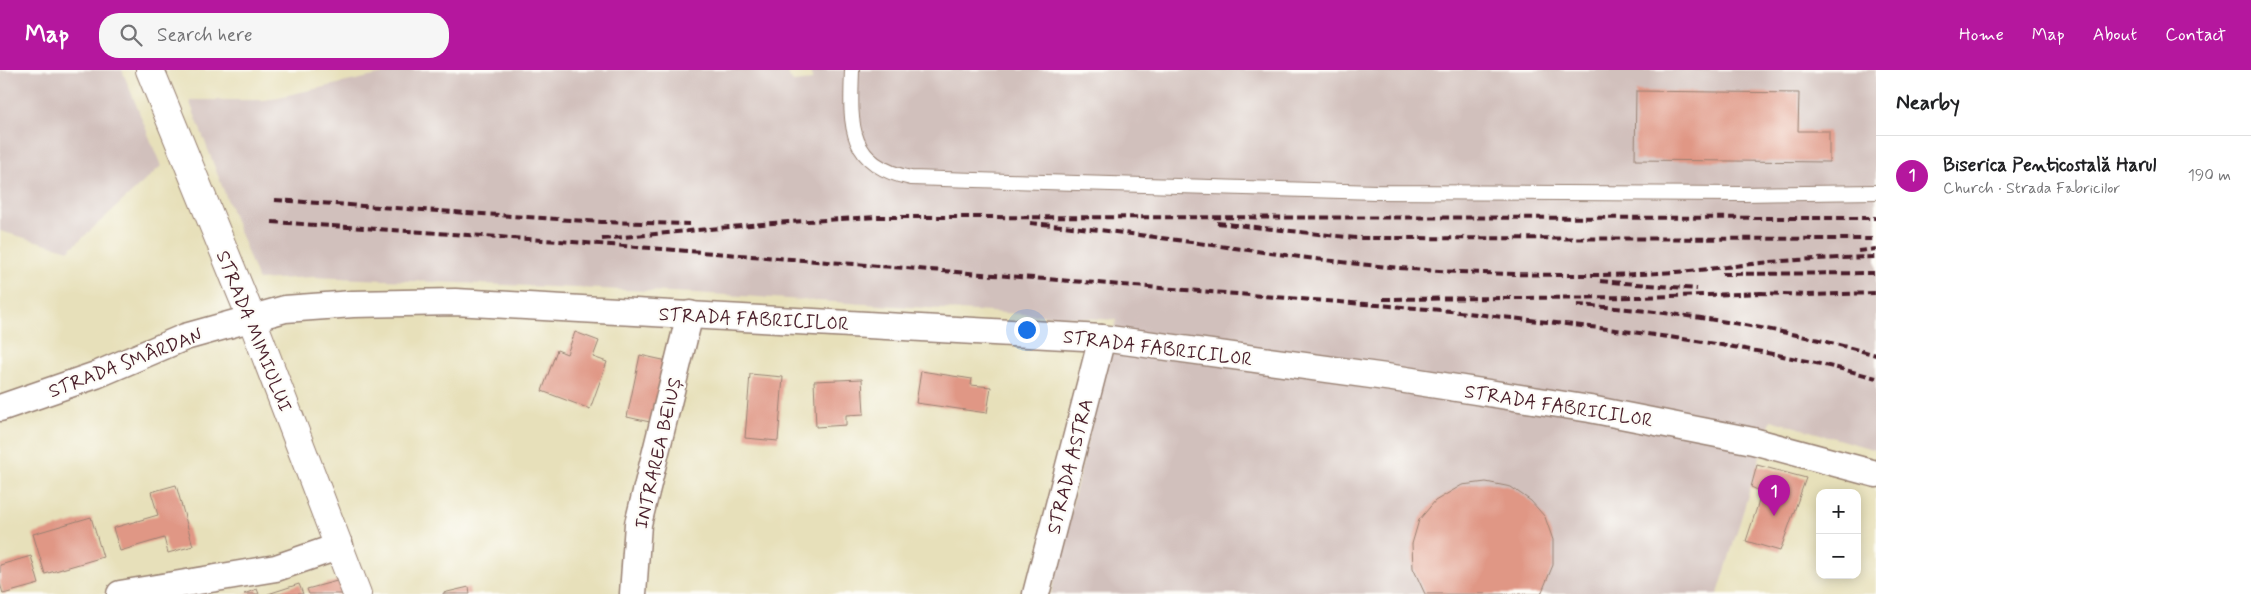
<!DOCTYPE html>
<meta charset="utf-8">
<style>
:root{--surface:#fff;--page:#f6f6f6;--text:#202124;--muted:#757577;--line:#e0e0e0;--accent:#b5179e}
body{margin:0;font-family:Mynerve,sans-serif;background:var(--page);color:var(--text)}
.controls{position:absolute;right:15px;bottom:15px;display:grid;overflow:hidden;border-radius:10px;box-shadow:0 2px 12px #0003}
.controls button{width:45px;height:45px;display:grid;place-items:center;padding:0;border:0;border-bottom:1px solid var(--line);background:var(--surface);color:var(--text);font:25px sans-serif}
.you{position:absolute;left:1026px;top:259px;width:18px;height:18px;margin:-12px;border:4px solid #fff;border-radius:50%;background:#1a73e8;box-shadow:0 0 0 8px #1a73e833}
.badge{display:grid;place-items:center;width:32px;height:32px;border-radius:50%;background:var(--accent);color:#fff;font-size:16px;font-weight:700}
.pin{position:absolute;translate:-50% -41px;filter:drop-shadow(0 1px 2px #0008)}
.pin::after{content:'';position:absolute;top:26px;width:18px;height:15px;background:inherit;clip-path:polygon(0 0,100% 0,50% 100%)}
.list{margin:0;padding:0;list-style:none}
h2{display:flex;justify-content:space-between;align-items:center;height:65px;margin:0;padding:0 20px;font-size:21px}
h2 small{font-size:16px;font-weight:400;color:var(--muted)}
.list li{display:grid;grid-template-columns:32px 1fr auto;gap:15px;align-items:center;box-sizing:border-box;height:80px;padding:0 20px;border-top:1px solid var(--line)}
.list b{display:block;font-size:19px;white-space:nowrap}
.list p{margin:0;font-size:16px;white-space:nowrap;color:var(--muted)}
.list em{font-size:16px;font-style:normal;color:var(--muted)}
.icon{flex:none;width:28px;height:28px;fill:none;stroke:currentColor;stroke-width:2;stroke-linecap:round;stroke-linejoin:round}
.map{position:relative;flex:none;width:1876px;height:524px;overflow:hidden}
header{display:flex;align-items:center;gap:30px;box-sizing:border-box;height:70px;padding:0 25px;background:var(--accent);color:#fff}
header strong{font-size:24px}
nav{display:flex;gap:28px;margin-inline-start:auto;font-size:18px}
.search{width:350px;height:45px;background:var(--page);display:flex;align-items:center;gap:12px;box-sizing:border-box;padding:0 18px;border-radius:20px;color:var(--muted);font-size:19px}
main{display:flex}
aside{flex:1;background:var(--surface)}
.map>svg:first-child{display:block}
.industrial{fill:#d1c0bc}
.building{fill:#e09785}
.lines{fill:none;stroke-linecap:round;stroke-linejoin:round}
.lane-casing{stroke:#988072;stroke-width:16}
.street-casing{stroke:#988072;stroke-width:29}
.secondary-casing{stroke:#988072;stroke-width:30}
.lane{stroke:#fff;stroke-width:14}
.street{stroke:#fff;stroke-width:26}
.secondary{stroke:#fff;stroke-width:28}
.rail{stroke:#4a1f2b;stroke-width:4;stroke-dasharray:8 4;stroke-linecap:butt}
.labels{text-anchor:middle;stroke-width:4.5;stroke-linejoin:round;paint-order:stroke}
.street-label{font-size:19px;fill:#4a1f2b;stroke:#fdfcf7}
</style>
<header>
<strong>Map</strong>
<div class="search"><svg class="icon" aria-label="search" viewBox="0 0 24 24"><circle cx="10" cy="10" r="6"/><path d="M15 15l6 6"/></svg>Search here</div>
<nav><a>Home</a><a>Map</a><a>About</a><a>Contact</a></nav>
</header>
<main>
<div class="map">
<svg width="1876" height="524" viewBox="0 0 1876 524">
<rect width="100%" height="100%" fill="#fdfcf7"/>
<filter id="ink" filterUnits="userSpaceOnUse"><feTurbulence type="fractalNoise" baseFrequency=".02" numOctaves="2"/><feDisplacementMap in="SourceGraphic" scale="10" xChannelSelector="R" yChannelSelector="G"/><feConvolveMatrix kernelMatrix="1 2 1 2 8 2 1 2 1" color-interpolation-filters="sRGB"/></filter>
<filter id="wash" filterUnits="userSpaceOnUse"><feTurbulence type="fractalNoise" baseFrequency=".0096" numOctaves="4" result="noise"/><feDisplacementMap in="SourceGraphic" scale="20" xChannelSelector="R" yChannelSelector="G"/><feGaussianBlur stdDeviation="1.12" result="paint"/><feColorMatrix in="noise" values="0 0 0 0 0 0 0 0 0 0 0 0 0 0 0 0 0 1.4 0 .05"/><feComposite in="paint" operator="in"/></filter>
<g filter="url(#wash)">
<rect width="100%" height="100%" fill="#e7e0ba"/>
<!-- industrial -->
<g class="industrial">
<polygon points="0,0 122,0 161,96 69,180 0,161"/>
<polygon points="401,0 785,0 793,12 812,10 812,0 1876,0 1876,380 1771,350 1718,524 1051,524 1116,250 694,223 313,207 258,210 189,30 265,30"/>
</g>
<g id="blocks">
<!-- building -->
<g class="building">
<polygon points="1636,21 1799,23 1798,61 1829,61 1829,92 1635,90"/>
<polygon points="575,262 599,271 593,287 607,292 590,339 542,321 557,280 567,284"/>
<polygon points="640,285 672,292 659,354 627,347"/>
<polygon points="921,301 972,309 971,315 991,317 987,343 916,333"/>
<polygon points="750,304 783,307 778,371 745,368"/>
<polygon points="862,309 864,344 846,345 846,355 816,357 814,311"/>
<polygon points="1757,395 1806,408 1780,481 1746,471 1762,422 1751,417"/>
<polygon points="1486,412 1511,417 1531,431 1545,447 1553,470 1553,495 1541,524 1425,524 1413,498 1412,474 1419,450 1435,431 1462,415"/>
<polygon points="176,415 193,476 168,483 164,468 120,481 113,458 158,445 151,422"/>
<polygon points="91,447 103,487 45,504 33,464"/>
<polygon points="31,486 39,514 3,524 0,513 0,495"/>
<polygon points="348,508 352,524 309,524 307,519"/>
<polygon points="299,514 303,524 268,524"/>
<polygon points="469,517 470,524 443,524 443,523"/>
<polygon points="257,519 259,524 244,524"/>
</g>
</g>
</g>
<g filter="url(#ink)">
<use href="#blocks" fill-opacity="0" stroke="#988072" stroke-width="1"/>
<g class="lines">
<!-- lane casing -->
<g class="lane-casing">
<path id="lane" d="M852 0C850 55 847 95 911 108L1376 122 1743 124 1876 122"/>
</g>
<!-- street casing -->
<g class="street-casing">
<g id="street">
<polyline points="0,338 96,305 185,267 285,239 353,234 455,232 1102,268 1393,308 1590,339 1753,371 1876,404"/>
<polyline points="120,524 276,498 340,476"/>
<polyline points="633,524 638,454 690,244"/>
<polyline points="1036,524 1102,268"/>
</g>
</g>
<!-- secondary casing -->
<g class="secondary-casing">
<polyline id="secondary" points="150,0 251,247 357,524"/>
</g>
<!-- lane -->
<use href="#lane" class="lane"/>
<!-- street -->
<use href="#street" class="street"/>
<!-- secondary -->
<use href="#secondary" class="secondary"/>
<!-- rail -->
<g class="rail">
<polyline points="275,130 601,152 690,154"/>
<path d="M272 152 573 172 1441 240C1586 257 1734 269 1876 308"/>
<path d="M1030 153C1173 165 1315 195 1458 202 1530 205 1604 207 1676 202 1704 200 1733 196 1761 193 1799 189 1838 188 1876 187"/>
<polyline points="1217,153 1356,168 1876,169"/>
<polyline points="602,169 773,153 876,147 1876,148"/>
<polyline points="1858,181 1876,179"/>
<polyline points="1722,204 1876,203"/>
<polyline points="1600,211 1697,219"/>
<polyline points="1759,223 1807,225 1876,223"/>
<polyline points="1383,229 1643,227 1766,223"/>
<path d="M1577 235C1673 241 1784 258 1876 285"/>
</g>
</g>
</g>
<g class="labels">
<!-- street labels -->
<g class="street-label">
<text transform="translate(754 248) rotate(3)" y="7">STRADA FABRICILOR</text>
<text transform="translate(255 261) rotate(68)" y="7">STRADA MIMIULUI</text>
<text transform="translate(1158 277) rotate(7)" y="7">STRADA FABRICILOR</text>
<text transform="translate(125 292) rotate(-21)" y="7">STRADA SMÂRDAN</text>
<text transform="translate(1559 335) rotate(9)" y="7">STRADA FABRICILOR</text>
<text transform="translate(657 383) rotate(-77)" y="7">INTRAREA BEIUȘ</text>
<text transform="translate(1069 396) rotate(-76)" y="7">STRADA ASTRA</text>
</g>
</g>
</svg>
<div class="controls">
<button>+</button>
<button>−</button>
</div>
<div class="you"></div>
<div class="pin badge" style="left:1774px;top:446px">1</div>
</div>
<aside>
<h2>Nearby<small></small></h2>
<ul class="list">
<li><span class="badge">1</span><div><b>Biserica Penticostală Harul</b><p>Church · Strada Fabricilor</p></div><em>190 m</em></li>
</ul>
</aside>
</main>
